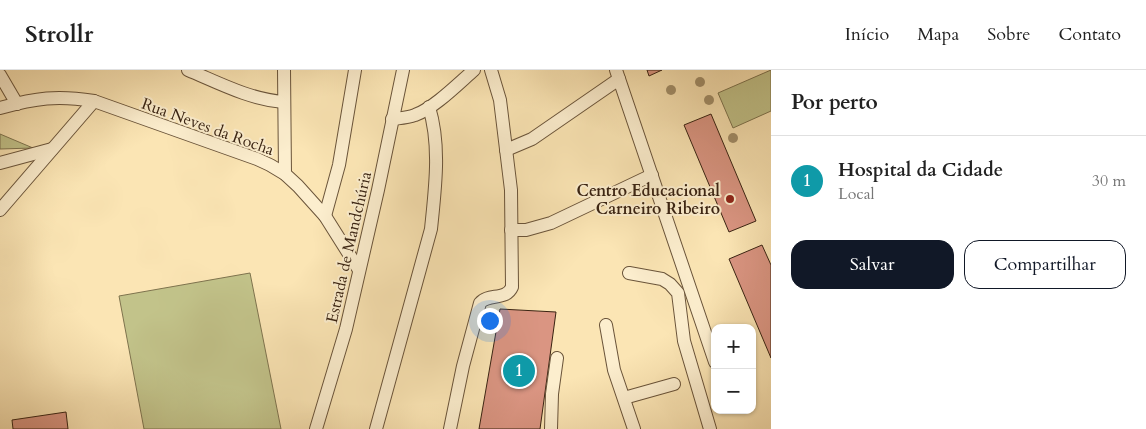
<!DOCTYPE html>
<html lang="pt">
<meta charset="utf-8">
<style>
:root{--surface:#fff;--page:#f2f2f2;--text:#222;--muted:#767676;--line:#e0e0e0;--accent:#111827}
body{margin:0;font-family:Cardo,serif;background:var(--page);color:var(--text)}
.controls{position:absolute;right:15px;bottom:15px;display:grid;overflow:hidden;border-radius:10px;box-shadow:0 1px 4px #0004}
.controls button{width:45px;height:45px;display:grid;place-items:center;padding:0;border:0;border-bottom:1px solid var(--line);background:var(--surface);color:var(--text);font:25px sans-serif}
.you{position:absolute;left:489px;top:250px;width:18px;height:18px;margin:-12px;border:4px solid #fff;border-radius:50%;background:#1a73e8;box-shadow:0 0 0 8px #1a73e833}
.badge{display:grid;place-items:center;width:32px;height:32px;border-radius:50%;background:var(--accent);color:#fff;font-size:16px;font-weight:700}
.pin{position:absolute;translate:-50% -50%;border:2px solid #fff;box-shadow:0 1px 5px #0006}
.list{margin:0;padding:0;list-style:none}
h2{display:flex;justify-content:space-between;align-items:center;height:65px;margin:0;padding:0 20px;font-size:21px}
h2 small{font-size:16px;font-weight:400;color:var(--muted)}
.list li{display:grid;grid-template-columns:32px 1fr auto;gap:15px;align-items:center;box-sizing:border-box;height:90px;padding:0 20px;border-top:1px solid var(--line)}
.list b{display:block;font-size:19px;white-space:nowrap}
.list p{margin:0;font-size:16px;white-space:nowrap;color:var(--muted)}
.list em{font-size:16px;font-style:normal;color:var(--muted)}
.actions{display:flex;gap:10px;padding:15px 20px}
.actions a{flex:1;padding:11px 0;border:1px solid var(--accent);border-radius:15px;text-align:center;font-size:18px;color:var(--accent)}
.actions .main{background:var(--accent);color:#fff}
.map{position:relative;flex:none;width:771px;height:359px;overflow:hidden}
header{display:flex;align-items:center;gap:30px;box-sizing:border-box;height:70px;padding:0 25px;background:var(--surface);border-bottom:1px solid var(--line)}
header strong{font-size:24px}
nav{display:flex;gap:28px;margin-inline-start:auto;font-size:18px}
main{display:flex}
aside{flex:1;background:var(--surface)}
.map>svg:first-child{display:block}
.green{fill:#c2c38a;stroke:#7e734e}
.building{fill:#da9582;stroke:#392312}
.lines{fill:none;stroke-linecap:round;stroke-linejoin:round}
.minor-casing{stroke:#6a543a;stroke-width:14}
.minor{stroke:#fceece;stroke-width:12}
.tree{fill:#a3906b}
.poi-dot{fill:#8f2418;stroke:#fceece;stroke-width:2}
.labels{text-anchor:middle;stroke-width:4;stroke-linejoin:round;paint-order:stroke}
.street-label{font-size:16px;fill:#392312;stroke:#fceece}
.poi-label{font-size:16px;font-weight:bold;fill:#392312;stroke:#fceece;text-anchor:end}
</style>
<header>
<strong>Strollr</strong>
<nav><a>Início</a><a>Mapa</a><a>Sobre</a><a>Contato</a></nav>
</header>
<main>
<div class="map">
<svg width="771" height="359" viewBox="0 0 771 359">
<rect width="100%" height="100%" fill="#fbe5b4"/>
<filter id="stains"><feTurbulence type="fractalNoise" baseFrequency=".004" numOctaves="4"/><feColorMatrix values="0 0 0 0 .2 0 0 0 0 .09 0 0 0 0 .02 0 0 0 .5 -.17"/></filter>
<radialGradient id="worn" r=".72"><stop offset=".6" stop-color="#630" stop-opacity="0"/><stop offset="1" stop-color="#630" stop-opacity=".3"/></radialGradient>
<!-- green -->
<g class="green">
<polygon points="771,0 771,41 733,58 718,23"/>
<polygon points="0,64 33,78 0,79"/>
<polygon points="250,203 281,359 144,359 119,226"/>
</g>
<!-- building -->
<g class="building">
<polygon points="647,0 662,0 649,6"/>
<polygon points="711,44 756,151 729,162 684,55"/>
<polygon points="762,175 771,195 771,288 729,189"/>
<polygon points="500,239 556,242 540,359 479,359"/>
<polygon points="66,342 68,359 13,359 12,350"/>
</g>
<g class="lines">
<!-- minor casing -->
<g class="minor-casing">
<g id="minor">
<path d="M188 0C219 13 249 29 283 32"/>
<polyline points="284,0 285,104"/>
<polyline points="616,0 715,292"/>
<polyline points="0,5 17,34"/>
<path d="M0 38C36 28 57 25 94 31L257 89 270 95 285 104 298 116 325 146 359 200"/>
<path d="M392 49C400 48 407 48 415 45 433 39 459 13 474 0"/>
<polyline points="506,80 532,69 619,9"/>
<polyline points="0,93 52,79"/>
<polyline points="0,140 94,31"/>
<polyline points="325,146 339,95 355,0"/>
<polyline points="511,160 526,160 551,153 652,105"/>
<polyline points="629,203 662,209 670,214 678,223 684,271 710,359"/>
<polyline points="606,255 614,300 634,359"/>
<polyline points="624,328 674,314"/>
<polyline points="316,359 346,259 378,120 403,0"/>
<path d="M376 359 431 159C435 119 441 76 429 37"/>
<path d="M450 359 463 296 480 233C488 223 506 231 512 217L511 120 500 30 491 0"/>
<polyline points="551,359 552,324 557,288"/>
</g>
</g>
<!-- minor -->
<use href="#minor" class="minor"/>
</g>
<!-- trees -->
<g class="tree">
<circle cx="700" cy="12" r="5"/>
<circle cx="671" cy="20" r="5"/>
<circle cx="709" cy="30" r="5"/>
<circle cx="733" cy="68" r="5"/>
</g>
<!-- markers -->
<circle class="poi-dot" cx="730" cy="129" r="5"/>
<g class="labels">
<!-- street labels -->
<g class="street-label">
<text transform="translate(208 56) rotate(20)" y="6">Rua Neves da Rocha</text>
<text transform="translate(348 177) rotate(-77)" y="6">Estrada de Mandchúria</text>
</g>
<!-- poi labels -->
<g class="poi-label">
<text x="720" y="126">Centro Educacional<tspan x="720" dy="18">Carneiro Ribeiro</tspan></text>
</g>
</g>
<rect width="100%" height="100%" filter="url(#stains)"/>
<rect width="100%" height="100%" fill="url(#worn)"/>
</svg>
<div class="controls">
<button>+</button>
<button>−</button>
</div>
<div class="you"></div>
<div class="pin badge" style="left:519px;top:301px;background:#0f9aa8">1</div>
</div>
<aside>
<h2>Por perto<small></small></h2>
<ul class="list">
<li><span class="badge" style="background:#0f9aa8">1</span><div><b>Hospital da Cidade</b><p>Local</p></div><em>30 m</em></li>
</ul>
<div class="actions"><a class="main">Salvar</a><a>Compartilhar</a></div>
</aside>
</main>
